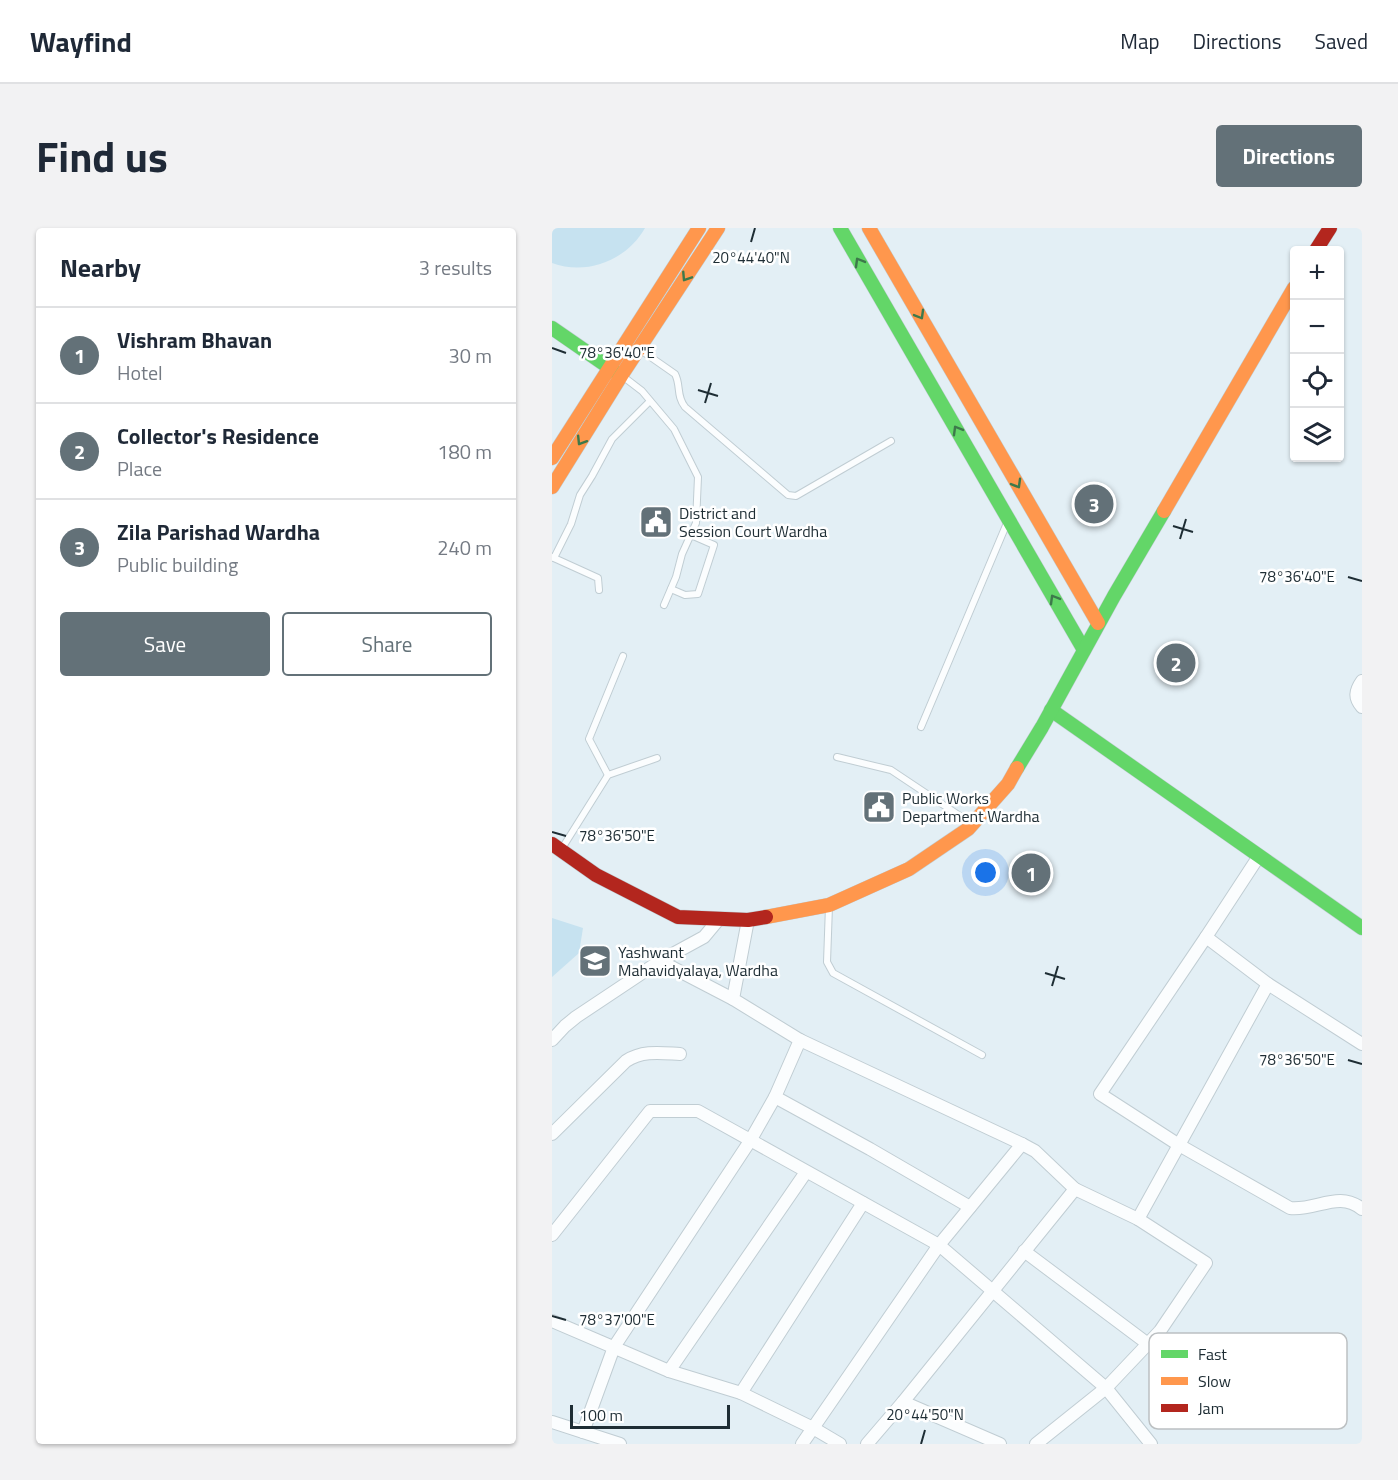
<!DOCTYPE html>
<meta charset="utf-8">
<style>
:root{--surface:#fff;--page:#f2f2f3;--text:#1f2937;--muted:#747a83;--line:#e0e1e3;--accent:#637178}
body{margin:0;font-family:"Titillium Web",sans-serif;background:var(--page);color:var(--text)}
.controls{position:absolute;right:18px;top:18px;display:grid;overflow:hidden;border-radius:6px;box-shadow:0 2px 4px #0004}
.controls button{width:54px;height:54px;display:grid;place-items:center;padding:0;border:0;border-bottom:2px solid var(--line);background:var(--surface);color:var(--text);font:30px sans-serif}
.scale{position:absolute;left:18px;bottom:15px;width:160px;box-sizing:border-box;padding-left:6px;border:3px solid #1e2d34;border-top:0;font-size:16px;line-height:21px;white-space:nowrap;color:#1e2d34;-webkit-text-stroke:4px #fff;paint-order:stroke}
.you{position:absolute;left:434px;top:645px;width:21px;height:21px;margin:-15px;border:4px solid #fff;border-radius:50%;background:#1a73e8;box-shadow:0 0 0 9px #1a73e833}
.badge{display:grid;place-items:center;width:39px;height:39px;border-radius:50%;background:var(--accent);color:#fff;font-size:20px;font-weight:700}
.pin{position:absolute;translate:-50% -50%;border:3px solid #fff;box-shadow:0 2px 6px #0006}
.list{margin:0;padding:0;list-style:none}
h2{display:flex;justify-content:space-between;align-items:center;height:78px;margin:0;padding:0 24px;font-size:26px}
h2 small{font-size:20px;font-weight:400;color:var(--muted)}
.list li{display:grid;grid-template-columns:39px 1fr auto;gap:18px;align-items:center;box-sizing:border-box;height:96px;padding:0 24px;border-top:2px solid var(--line)}
.list b{display:block;font-size:22px;white-space:nowrap}
.list p{margin:0;font-size:20px;white-space:nowrap;color:var(--muted)}
.list em{font-size:20px;font-style:normal;color:var(--muted)}
.actions{display:flex;gap:12px;padding:18px 24px}
.actions a{flex:1;padding:14px 0;border:2px solid var(--accent);border-radius:6px;text-align:center;font-size:21px;color:var(--accent)}
.actions .main{background:var(--accent);color:#fff}
.icon{flex:none;width:33px;height:33px;fill:none;stroke:currentColor;stroke-width:2;stroke-linecap:round;stroke-linejoin:round}
.map{position:relative;flex:none;width:810px;height:1216px;overflow:hidden;border-radius:6px}
header{display:flex;align-items:center;gap:36px;box-sizing:border-box;height:84px;padding:0 30px;background:var(--surface);border-bottom:2px solid var(--line)}
header strong{font-size:28px}
nav{display:flex;gap:33px;margin-inline-start:auto;font-size:21px}
.intro{display:flex;align-items:center;justify-content:space-between;box-sizing:border-box;height:144px;padding:0 36px}
h1{margin:0;font-size:42px}
.button{padding:15px 27px;border-radius:6px;background:var(--accent);color:#fff;font-size:21px;font-weight:700}
main{display:flex;gap:36px;padding:0 36px}
aside{flex:1;background:var(--surface);border-radius:6px;box-shadow:0 2px 4px #0004}
.map>svg:first-child{display:block}
.green{fill:#c6e2f0}
.lines{fill:none;stroke-linecap:round;stroke-linejoin:round}
.lane-casing{stroke:#c0cdd3;stroke-width:8}
.street-casing{stroke:#c0cdd3;stroke-width:14}
.fast-casing{stroke:#c0cdd3;stroke-width:15}
.slow-casing{stroke:#c0cdd3;stroke-width:15}
.jam-casing{stroke:#c0cdd3;stroke-width:15}
.lane{stroke:#fbfdfe;stroke-width:6}
.street{stroke:#fbfdfe;stroke-width:12}
.fast{stroke:#63d668;stroke-width:14}
.slow{stroke:#ff974d;stroke-width:14}
.jam{stroke:#b3261e;stroke-width:14}
.oneway{stroke:#3d794b}
.ticks{fill:none;stroke:#1e2d34;stroke-width:2}
.labels{text-anchor:middle;stroke-width:5;stroke-linejoin:round;paint-order:stroke}
.poi-label{font-size:16px;fill:#1e2d34;stroke:#fff;text-anchor:start}
.key{fill:#fff;stroke:#bcc0c2;stroke-width:1.5}
.key-label{font-size:16px;fill:#1e2d34}
.ticks-label{font-size:15px;text-anchor:middle;fill:#1e2d34;stroke:#fff;stroke-width:5;stroke-linejoin:round;paint-order:stroke}
</style>
<header>
<strong>Wayfind</strong>
<nav><a>Map</a><a>Directions</a><a>Saved</a></nav>
</header>
<div class="intro"><h1>Find us</h1><a class="button">Directions</a></div>
<main>
<aside>
<h2>Nearby<small>3 results</small></h2>
<ul class="list">
<li><span class="badge">1</span><div><b>Vishram Bhavan</b><p>Hotel</p></div><em>30 m</em></li>
<li><span class="badge">2</span><div><b>Collector's Residence</b><p>Place</p></div><em>180 m</em></li>
<li><span class="badge">3</span><div><b>Zila Parishad Wardha</b><p>Public building</p></div><em>240 m</em></li>
</ul>
<div class="actions"><a class="main">Save</a><a>Share</a></div>
</aside>
<div class="map">
<svg width="810" height="1216" viewBox="0 0 810 1216">
<rect width="100%" height="100%" fill="#e3eff5"/>
<!-- green -->
<g class="green">
<path d="M0 0H93C75 32 35 48 0 35Z"/>
<polygon points="0,690 31,700 27,725 0,749"/>
</g>
<g class="lines">
<!-- lane casing -->
<g class="lane-casing">
<g id="lane">
<path d="M90 123 123 146C129 157 124 168 133 179L236 267 244 268 339 213"/>
<polyline points="73,150 90,163 122,201 146,249 144,295 130,326 124,349 112,377"/>
<polyline points="0,329 2,330 19,296 28,267 40,248 60,211 98,173"/>
<polyline points="2,330 46,350 47,362"/>
<polyline points="119,361 133,367 146,366 162,317 139,307"/>
<polyline points="369,499 455,295"/>
<polyline points="285,529 339,542 411,590 421,593"/>
<polyline points="56,547 37,511 71,428"/>
<polyline points="9,622 56,547 105,530"/>
<polyline points="277,678 275,734 281,745 430,827"/>
</g>
</g>
<!-- street casing -->
<g class="street-casing">
<g id="street">
<path d="M810 453C803 463 802 470 810 479"/>
<polyline points="196,692 181,771 248,812 470,916 483,923 523,961 586,991 654,1035 608,1103 554,1160 484,1216"/>
<polyline points="654,709 707,628"/>
<polyline points="108,733 181,771"/>
<path d="M716 756 654 709 548 866 627 917 738 980C764 983 787 962 810 981"/>
<polyline points="0,812 13,798 24,789 108,733 152,709 167,691"/>
<polyline points="223,869 318,921 418,979"/>
<path d="M0 906 74 833C91 822 109 825 128 826"/>
<polyline points="586,991 716,756 810,816"/>
<polyline points="0,1007 98,883 146,883 387,1017 470,916"/>
<polyline points="472,1023 596,1116"/>
<polyline points="0,1093 117,1143 189,1165 261,1200 387,1017 554,1160 599,1216"/>
<polyline points="117,1143 254,944"/>
<polyline points="189,1165 311,975"/>
<polyline points="351,1174 448,1216"/>
<polyline points="0,1194 68,1216"/>
<polyline points="31,1204 62,1119 198,913 223,869 248,812"/>
<polyline points="250,1216 261,1200 288,1216"/>
<polyline points="315,1216 351,1174 523,961"/>
</g>
</g>
<!-- fast casing -->
<g class="fast-casing">
<g id="fast">
<polyline points="288,0 532,422"/>
<polyline points="0,100 68,147"/>
<polyline points="499,482 810,700"/>
<polyline points="465,540 490,499 562,368 612,283"/>
</g>
</g>
<!-- slow casing -->
<g class="slow-casing">
<g id="slow">
<polyline points="317,0 546,395"/>
<polyline points="0,230 147,0"/>
<polyline points="0,259 69,148 166,0"/>
<polyline points="612,283 742,60"/>
<polyline points="214,689 277,677 357,641 416,601 456,556 465,540"/>
</g>
</g>
<!-- jam casing -->
<g class="jam-casing">
<g id="jam">
<polyline points="764,22 778,0"/>
<polyline points="0,616 44,647 126,689 196,692 214,689"/>
</g>
</g>
<!-- lane -->
<use href="#lane" class="lane"/>
<!-- street -->
<use href="#street" class="street"/>
<!-- fast -->
<use href="#fast" class="fast"/>
<!-- slow -->
<use href="#slow" class="slow"/>
<!-- jam -->
<use href="#jam" class="jam"/>
</g>
<!-- one-way arrows -->
<defs><path id="oneway-chevron" d="M-2-3.5L2.5 0L-2 3.5" fill="none" stroke-width="1.6" stroke-linecap="round" stroke-linejoin="round" transform="scale(1.5)"/></defs>
<g class="oneway">
<use href="#oneway-chevron" transform="translate(307 34) rotate(-120)"/>
<use href="#oneway-chevron" transform="translate(134 49) rotate(123)"/>
<use href="#oneway-chevron" transform="translate(368 87) rotate(60)"/>
<use href="#oneway-chevron" transform="translate(405 202) rotate(-120)"/>
<use href="#oneway-chevron" transform="translate(29 213) rotate(122)"/>
<use href="#oneway-chevron" transform="translate(465 256) rotate(60)"/>
<use href="#oneway-chevron" transform="translate(502 371) rotate(-120)"/>
</g>
<!-- ticks -->
<path class="ticks" d="M199 14 203 0M0 120 14 125M146 162 166 168M153 175 159 155M621 298 641 304M628 311 634 291M796 349 810 353M0 604 14 608M493 745 513 751M500 758 506 738M796 832 810 836M0 1088 14 1092M369 1216 373 1202"/>
<!-- icons -->
<defs>
<g id="civic-square" transform="scale(1.725)"><rect x="-9" y="-9" width="18" height="18" rx="4" fill="#637178" stroke="#fff"/><path d="M-.6-6.5H3V-4.5H.6V-3L4-1V1h2V6H-6V1h2V-1L-.6-3ZM-1.2 2.5V6h2.4V2.5Z" fill="#fff"/></g>
<g id="university-square" transform="scale(1.725)"><rect x="-9" y="-9" width="18" height="18" rx="4" fill="#637178" stroke="#fff"/><path d="M0-5L7-2L0 1L-7-2ZM-4 1L0 2.5L4 1V4Q0 6-4 4Z" fill="#fff"/></g>
</defs>
<g fill-rule="evenodd">
<use href="#civic-square" x="104" y="294"/>
<use href="#civic-square" x="327" y="579"/>
<use href="#university-square" x="43" y="733"/>
</g>
<g class="labels">
<!-- poi labels -->
<g class="poi-label">
<text x="127" y="291">District and<tspan x="127" dy="18">Session Court Wardha</tspan></text>
<text x="350" y="576">Public Works<tspan x="350" dy="18">Department Wardha</tspan></text>
<text x="66" y="730">Yashwant<tspan x="66" dy="18">Mahavidyalaya, Wardha</tspan></text>
</g>
</g>
<!-- legend -->
<rect x="597" y="1105" width="198" height="96" rx="9" class="key"/>
<rect x="609" y="1122" width="27" height="8" fill="#63d668"/>
<rect x="609" y="1149" width="27" height="8" fill="#ff974d"/>
<rect x="609" y="1176" width="27" height="8" fill="#b3261e"/>
<g class="key-label">
<text x="646" y="1132">Fast</text>
<text x="646" y="1159">Slow</text>
<text x="646" y="1186">Jam</text>
</g>
<g class="ticks-label">
<text x="199" y="35">20°44'40"N</text>
<text x="65" y="130">78°36'40"E</text>
<text x="745" y="354">78°36'40"E</text>
<text x="65" y="613">78°36'50"E</text>
<text x="745" y="837">78°36'50"E</text>
<text x="65" y="1097">78°37'00"E</text>
<text x="373" y="1192">20°44'50"N</text>
</g>
</svg>
<div class="controls">
<button>+</button>
<button>−</button>
<button><svg class="icon" aria-label="locate" viewBox="0 0 24 24"><circle cx="12" cy="12" r="6"/><path d="M12 2v4M12 18v4M2 12h4M18 12h4"/></svg></button>
<button><svg class="icon" aria-label="layers" viewBox="0 0 24 24"><path d="M12 4l9 5-9 5-9-5zM3 14l9 5 9-5"/></svg></button>
</div>
<div class="scale">100 m</div>
<div class="you"></div>
<div class="pin badge" style="left:479px;top:645px">1</div>
<div class="pin badge" style="left:624px;top:435px">2</div>
<div class="pin badge" style="left:542px;top:276px">3</div>
</div>
</main>
